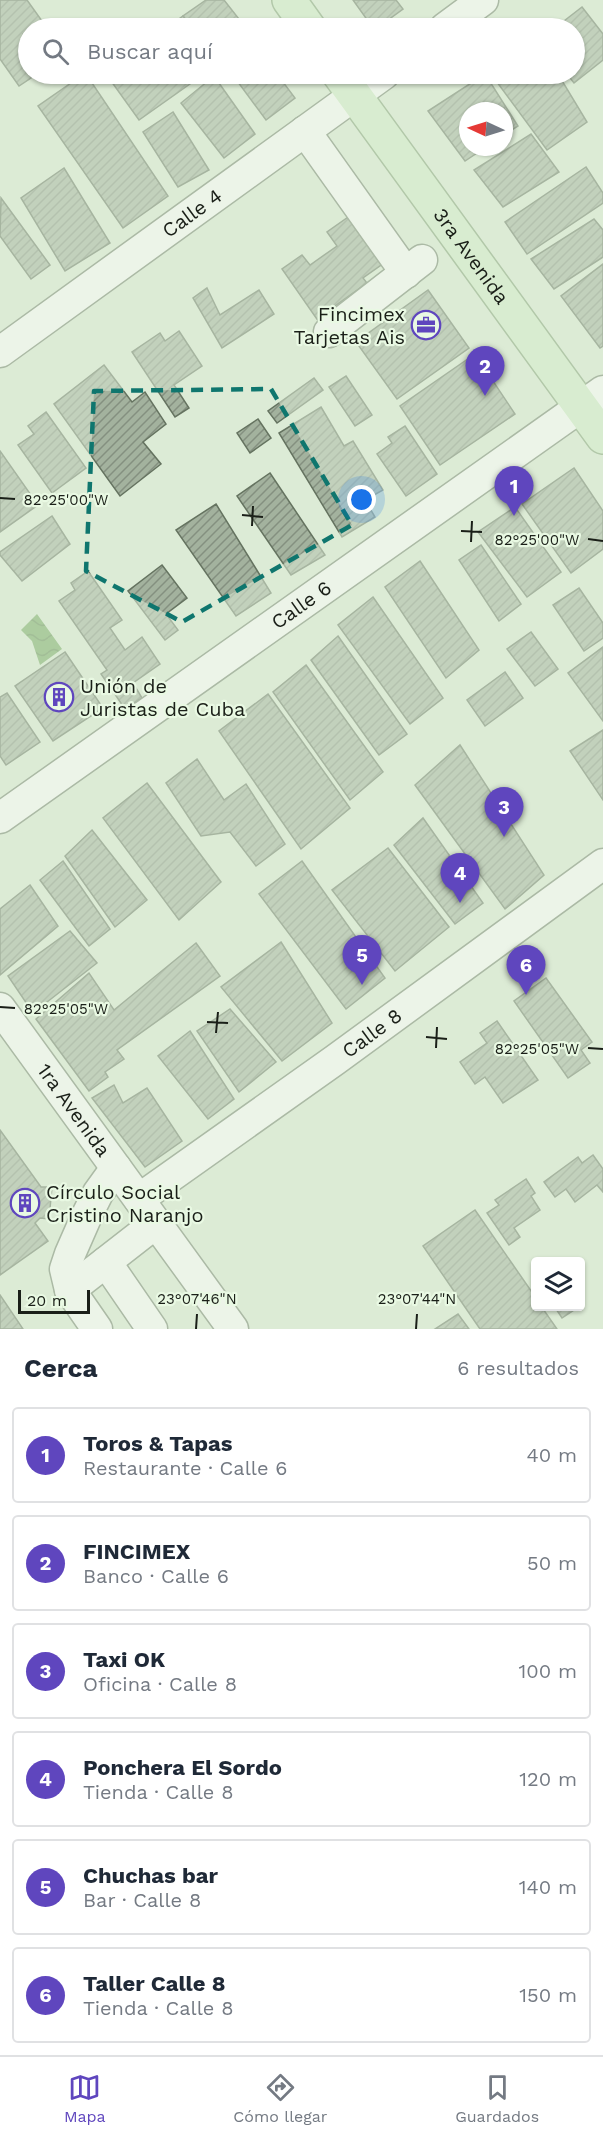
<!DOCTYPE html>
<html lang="es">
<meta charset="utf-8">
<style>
:root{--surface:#fff;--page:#f2f2f3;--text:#1f2937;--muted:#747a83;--line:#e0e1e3;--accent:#5f46be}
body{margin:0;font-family:"Work Sans",sans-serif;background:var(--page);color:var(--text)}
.controls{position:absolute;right:18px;bottom:18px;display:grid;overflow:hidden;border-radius:6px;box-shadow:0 2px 4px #0004}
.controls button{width:54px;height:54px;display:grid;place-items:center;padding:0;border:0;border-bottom:2px solid var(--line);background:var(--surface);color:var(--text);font:30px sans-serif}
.compass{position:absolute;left:459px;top:102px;width:54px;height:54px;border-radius:50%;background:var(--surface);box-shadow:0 2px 4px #0004;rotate:274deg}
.scale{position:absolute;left:18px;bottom:15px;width:72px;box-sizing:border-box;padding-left:6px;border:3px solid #1a1f18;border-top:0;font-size:16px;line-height:21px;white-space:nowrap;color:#1a1f18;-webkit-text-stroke:4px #e9f9e3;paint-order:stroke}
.you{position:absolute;left:362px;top:500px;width:21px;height:21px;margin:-15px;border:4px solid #fff;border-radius:50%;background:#1a73e8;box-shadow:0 0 0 9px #1a73e833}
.badge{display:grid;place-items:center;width:39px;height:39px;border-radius:50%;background:var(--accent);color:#fff;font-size:20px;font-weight:700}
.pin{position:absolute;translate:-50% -50px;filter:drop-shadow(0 2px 3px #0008)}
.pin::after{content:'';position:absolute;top:32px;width:21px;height:18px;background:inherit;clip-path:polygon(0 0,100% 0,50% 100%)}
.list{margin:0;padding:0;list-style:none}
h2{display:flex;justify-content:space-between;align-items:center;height:78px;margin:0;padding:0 24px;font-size:26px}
h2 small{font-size:20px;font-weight:400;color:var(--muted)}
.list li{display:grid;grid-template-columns:39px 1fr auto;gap:18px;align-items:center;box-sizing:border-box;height:96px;margin:0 12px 12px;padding:0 12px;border:2px solid var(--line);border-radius:6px}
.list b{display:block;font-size:22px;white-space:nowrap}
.list p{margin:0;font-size:20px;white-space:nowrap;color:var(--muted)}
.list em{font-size:20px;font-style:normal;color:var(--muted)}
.icon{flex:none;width:33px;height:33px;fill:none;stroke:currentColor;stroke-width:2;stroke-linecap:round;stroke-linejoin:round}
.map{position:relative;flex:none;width:603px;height:1329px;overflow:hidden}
.search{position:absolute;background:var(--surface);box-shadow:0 2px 4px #0004;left:18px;right:18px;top:18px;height:66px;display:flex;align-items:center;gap:15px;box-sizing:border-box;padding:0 21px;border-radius:33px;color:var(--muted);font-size:22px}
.sheet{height:726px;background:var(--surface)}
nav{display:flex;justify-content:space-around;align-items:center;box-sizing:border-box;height:84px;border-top:2px solid var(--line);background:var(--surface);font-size:16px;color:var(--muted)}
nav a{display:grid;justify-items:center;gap:3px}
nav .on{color:var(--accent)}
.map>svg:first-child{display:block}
.water{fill:url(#water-waves)}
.building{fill:url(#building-hatch);stroke:#657360;stroke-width:1.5}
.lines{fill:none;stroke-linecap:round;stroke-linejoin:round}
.minor-casing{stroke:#707e6b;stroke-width:33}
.major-casing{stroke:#7f9e74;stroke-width:36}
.minor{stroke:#fff;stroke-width:30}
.major{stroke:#d3eec9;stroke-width:33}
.marked{fill:none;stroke:#0f766e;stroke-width:4.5;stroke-dasharray:12 8;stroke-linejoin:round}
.ticks{fill:none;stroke:#1a1f18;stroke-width:2}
.labels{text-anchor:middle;stroke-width:4.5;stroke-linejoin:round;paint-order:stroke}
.street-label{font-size:20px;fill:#1a1f18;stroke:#e9f9e3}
.poi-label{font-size:20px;fill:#1a1f18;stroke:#e9f9e3;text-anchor:start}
.ticks-label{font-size:15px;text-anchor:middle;fill:#1a1f18;stroke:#e9f9e3;stroke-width:4.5;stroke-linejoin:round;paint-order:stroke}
</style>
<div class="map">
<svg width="603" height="1329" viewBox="0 0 603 1329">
<defs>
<pattern id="water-waves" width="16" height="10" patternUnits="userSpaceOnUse" patternTransform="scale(1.5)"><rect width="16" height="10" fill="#71a65d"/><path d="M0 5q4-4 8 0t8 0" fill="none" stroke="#5c874c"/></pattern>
<pattern id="building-hatch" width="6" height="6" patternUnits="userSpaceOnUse" patternTransform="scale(1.5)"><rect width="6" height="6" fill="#a3b29e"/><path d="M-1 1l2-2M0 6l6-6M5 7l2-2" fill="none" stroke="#849080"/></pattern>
</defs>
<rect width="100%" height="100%" fill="#dcebd6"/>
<!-- water -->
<polygon class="water" points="37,614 62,649 40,665 32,641 21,630"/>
<!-- building -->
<g class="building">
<polygon points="0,0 27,0 42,21 28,28 23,34 28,42 28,74 37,74 19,86 0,59"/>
<polygon points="206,0 224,0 246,28 213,28 209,23 201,28 192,28 183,16"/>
<polygon points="353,0 396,0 403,9 377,28 373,28"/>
<polygon points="582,7 603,34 603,60 574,83 567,74 574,74 574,28 555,28"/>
<polygon points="183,16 192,28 166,28"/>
<polygon points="84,74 86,74 168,196 123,228 38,106"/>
<polygon points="106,74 136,74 139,78 145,74 204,74 139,120"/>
<polygon points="232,74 277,74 295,98 266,120"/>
<polygon points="485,74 518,126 504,135 504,111 468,111 468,147 486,147 465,161 428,111"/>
<polygon points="491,74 558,74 587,122 547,150"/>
<polygon points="214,76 255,134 224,158 181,103"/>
<polygon points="173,112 209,170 178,187 143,132"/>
<polygon points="531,134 559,172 503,207 474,170"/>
<polygon points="586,167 603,193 603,203 527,254 505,222"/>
<polygon points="64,168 110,243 65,271 21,198"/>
<polygon points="1,198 50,265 31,279 0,236"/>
<polygon points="351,215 384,263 363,278 367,283 335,306 339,312 321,325 282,269 302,255 310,265 337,246 327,232"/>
<polygon points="594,219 603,230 603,257 554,289 531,259"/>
<polygon points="603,264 603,346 600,348 561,296"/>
<polygon points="207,288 220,315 259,290 274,314 222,348 193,298"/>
<polygon points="428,290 469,348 397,399 356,342"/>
<polygon points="179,331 202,366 174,385 189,408 175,417 132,352 160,333 165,341"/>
<polygon points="475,354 515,414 440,465 400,406"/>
<polygon points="104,365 132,402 145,392 166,424 143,442 161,464 120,496 54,404"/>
<polygon points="346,376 372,415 355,426 329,387"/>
<polygon points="314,378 323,390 277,423 268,411"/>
<polygon points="321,407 344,446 353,441 383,490 365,500 375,517 342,537 279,433"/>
<polygon points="46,412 86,468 52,493 18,445 34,434 28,426"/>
<polygon points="258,419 271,438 250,453 237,433"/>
<polygon points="405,426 437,474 406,496 377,454 392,443 388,437"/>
<polygon points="0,451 38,505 0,532"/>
<polygon points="574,468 603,511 603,549 571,573 522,504"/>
<polygon points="270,473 325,555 291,575 237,496"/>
<polygon points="216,504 271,593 236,616 176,530"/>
<polygon points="515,507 561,572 527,597 478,532"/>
<polygon points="52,516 70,544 22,581 0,555 0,552"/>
<polygon points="481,545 521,604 499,621 459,560"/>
<polygon points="420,561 479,650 446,678 385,587"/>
<polygon points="162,565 187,598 166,614 178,630 165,640 128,591"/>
<polygon points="88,571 122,620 110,628 125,650 142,637 160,664 133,683 142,698 125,709 101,674 107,670 59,601 75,590 71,583"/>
<polygon points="579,588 603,623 603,638 584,651 553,605"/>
<polygon points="373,597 443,698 410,724 338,625"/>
<polygon points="531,632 558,669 535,686 507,649"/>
<polygon points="338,636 407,734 379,755 311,660"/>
<polygon points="603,647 603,721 568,673"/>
<polygon points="65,652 103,708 53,741 15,686"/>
<polygon points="306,665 383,772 350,800 273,692"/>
<polygon points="505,672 523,698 485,726 467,700"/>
<polygon points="7,693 40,742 6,765 0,756 0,697"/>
<polygon points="268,694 350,808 301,849 219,731"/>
<polygon points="603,730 603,800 570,751"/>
<polygon points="460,745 544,875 505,909 415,785"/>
<polygon points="197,759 224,800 246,784 285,844 256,866 230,832 201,836 166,783"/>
<polygon points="147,783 221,882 179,920 103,818"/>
<polygon points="423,818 483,903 455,924 394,845"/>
<polygon points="92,830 147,900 115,927 65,856"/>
<polygon points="388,848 449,927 395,971 332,890"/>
<polygon points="63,861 110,929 89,946 40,880"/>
<polygon points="302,861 385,978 346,1009 259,894"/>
<polygon points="30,885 58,926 0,975 0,909"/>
<polygon points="70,931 97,963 33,1013 8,976"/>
<polygon points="281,942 332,1023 282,1061 221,987"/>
<polygon points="196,943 220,976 117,1050 124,1059 105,1072 108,1077 89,1091 36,1019 89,973 114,1010"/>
<polygon points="546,978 592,1042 581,1050 590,1063 568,1078 514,1001"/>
<polygon points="230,1009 276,1062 239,1092 197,1031"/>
<polygon points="497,1021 538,1080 503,1103 485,1077 475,1084 460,1062 487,1043 480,1033"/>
<polygon points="190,1031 234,1099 208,1119 158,1056"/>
<polygon points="114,1085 123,1103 147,1088 182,1141 145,1167 92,1098"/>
<polygon points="0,1130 41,1187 52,1187 49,1219 40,1218 35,1223 48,1241 0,1275"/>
<polygon points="593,1155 603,1169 603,1192 597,1185 575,1202 566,1189 555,1197 544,1182 578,1157 582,1163"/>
<polygon points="526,1179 535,1193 531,1196 540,1210 514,1228 520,1237 509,1245 487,1213 499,1205 495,1200"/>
<polygon points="475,1210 536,1298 536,1306 541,1306 557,1329 480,1329 423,1246"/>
<polygon points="0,1295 23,1329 0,1329"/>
<polygon points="554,1306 571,1306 574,1310 562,1318"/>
<polygon points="458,1314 469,1329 435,1329"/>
</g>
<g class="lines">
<!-- minor casing -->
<g class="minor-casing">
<g id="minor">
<polyline points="445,28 483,0"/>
<polyline points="305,131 406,273"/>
<polyline points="329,332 422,260"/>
<path id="s1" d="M0 352 384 74"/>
<path id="s2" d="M0 818 603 391"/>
<path id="s3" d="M0 1008 233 1329"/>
<path id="s4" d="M139 1199 335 1060 603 864"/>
<polyline points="106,1262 152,1329"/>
<polyline points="70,1290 156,1223"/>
<polyline points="97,1329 70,1290 65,1269 70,1254 88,1213 98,1193 116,1168"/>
</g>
</g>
<!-- major casing -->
<g class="major-casing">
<g id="major">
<polyline points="289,0 309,28"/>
<path id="s5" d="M339 74 603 437"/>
</g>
</g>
<!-- minor -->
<use href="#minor" class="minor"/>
<!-- major -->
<use href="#major" class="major"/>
</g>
<!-- marked area -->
<path d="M0 0H603V1329H0ZM271 389 352 525 182 622 86 571 94 391Z" fill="#dcebd6" fill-opacity=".55" fill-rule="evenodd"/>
<path class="marked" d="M271 389 352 525 182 622 86 571 94 391Z"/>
<!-- ticks -->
<path class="ticks" d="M0 498 15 499M242 515 263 517M252 526 253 506M461 531 482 532M588 539 603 541M471 542 472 521M0 1007 15 1008M207 1022 228 1023M216 1033 218 1012M426 1037 447 1039M436 1048 437 1027M588 1048 603 1049M196 1329 197 1314M416 1329 417 1314"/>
<!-- icons -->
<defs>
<g id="office-ring" transform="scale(1.5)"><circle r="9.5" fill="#e9f9e3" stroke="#5f46be" stroke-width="1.5"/><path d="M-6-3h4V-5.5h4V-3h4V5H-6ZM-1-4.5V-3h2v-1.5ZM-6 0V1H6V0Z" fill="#5f46be"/></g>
<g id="building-ring" transform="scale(1.5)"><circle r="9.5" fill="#e9f9e3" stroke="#5f46be" stroke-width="1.5"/><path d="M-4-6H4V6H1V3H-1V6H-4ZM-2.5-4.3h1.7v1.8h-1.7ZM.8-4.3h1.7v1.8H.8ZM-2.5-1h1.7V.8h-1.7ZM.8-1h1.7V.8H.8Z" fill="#5f46be"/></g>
</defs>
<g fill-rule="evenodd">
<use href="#office-ring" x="426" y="325"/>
<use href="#building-ring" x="59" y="697"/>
<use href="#building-ring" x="25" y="1203"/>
</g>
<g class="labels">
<!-- street labels -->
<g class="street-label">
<text dy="7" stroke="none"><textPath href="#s1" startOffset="237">Calle 4</textPath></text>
<text dy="7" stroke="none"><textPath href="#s5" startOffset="225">3ra Avenida</textPath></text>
<text dy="7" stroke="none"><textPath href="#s2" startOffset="369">Calle 6</textPath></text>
<text dy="7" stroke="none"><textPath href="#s4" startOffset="286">Calle 8</textPath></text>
<text dy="7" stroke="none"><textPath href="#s3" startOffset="126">1ra Avenida</textPath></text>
</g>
<!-- poi labels -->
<g class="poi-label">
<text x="405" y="321" text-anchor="end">Fincimex<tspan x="405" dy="23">Tarjetas Ais</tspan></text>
<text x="80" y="693">Unión de<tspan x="80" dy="23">Juristas de Cuba</tspan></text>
<text x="46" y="1199">Círculo Social<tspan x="46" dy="23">Cristino Naranjo</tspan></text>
</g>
</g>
<g class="ticks-label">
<text x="66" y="505">82°25'00"W</text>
<text x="537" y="545">82°25'00"W</text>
<text x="66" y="1014">82°25'05"W</text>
<text x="537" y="1054">82°25'05"W</text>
<text x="197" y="1304">23°07'46"N</text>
<text x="417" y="1304">23°07'44"N</text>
</g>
</svg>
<div class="controls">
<button><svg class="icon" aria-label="layers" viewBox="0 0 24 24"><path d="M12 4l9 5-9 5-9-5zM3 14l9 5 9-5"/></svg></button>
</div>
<svg class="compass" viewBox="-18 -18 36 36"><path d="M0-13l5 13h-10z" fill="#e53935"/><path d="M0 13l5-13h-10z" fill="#747a83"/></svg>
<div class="scale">20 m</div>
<div class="you"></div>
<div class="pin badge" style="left:514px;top:516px">1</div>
<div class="pin badge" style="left:485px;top:396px">2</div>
<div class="pin badge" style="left:504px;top:837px">3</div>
<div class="pin badge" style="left:460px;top:903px">4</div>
<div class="pin badge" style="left:362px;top:985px">5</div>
<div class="pin badge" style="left:526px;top:995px">6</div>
<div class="search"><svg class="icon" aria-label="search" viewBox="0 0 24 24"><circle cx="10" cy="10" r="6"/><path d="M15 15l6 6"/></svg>Buscar aquí</div>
</div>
<section class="sheet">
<h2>Cerca<small>6 resultados</small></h2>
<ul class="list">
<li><span class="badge">1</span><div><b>Toros &amp; Tapas</b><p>Restaurante · Calle 6</p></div><em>40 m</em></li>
<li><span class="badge">2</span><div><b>FINCIMEX</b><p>Banco · Calle 6</p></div><em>50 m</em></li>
<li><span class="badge">3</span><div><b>Taxi OK</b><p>Oficina · Calle 8</p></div><em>100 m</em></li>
<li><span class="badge">4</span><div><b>Ponchera El Sordo</b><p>Tienda · Calle 8</p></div><em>120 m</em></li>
<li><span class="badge">5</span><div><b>Chuchas bar</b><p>Bar · Calle 8</p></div><em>140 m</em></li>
<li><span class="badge">6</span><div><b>Taller Calle 8</b><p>Tienda · Calle 8</p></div><em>150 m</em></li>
</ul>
</section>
<nav>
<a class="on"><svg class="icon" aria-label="map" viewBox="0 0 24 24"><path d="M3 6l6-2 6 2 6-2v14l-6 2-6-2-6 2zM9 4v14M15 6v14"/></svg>Mapa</a>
<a><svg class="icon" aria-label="directions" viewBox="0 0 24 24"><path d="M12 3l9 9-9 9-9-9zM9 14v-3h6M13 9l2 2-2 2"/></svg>Cómo llegar</a>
<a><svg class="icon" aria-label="saved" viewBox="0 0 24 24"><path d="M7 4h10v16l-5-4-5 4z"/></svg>Guardados</a>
</nav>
